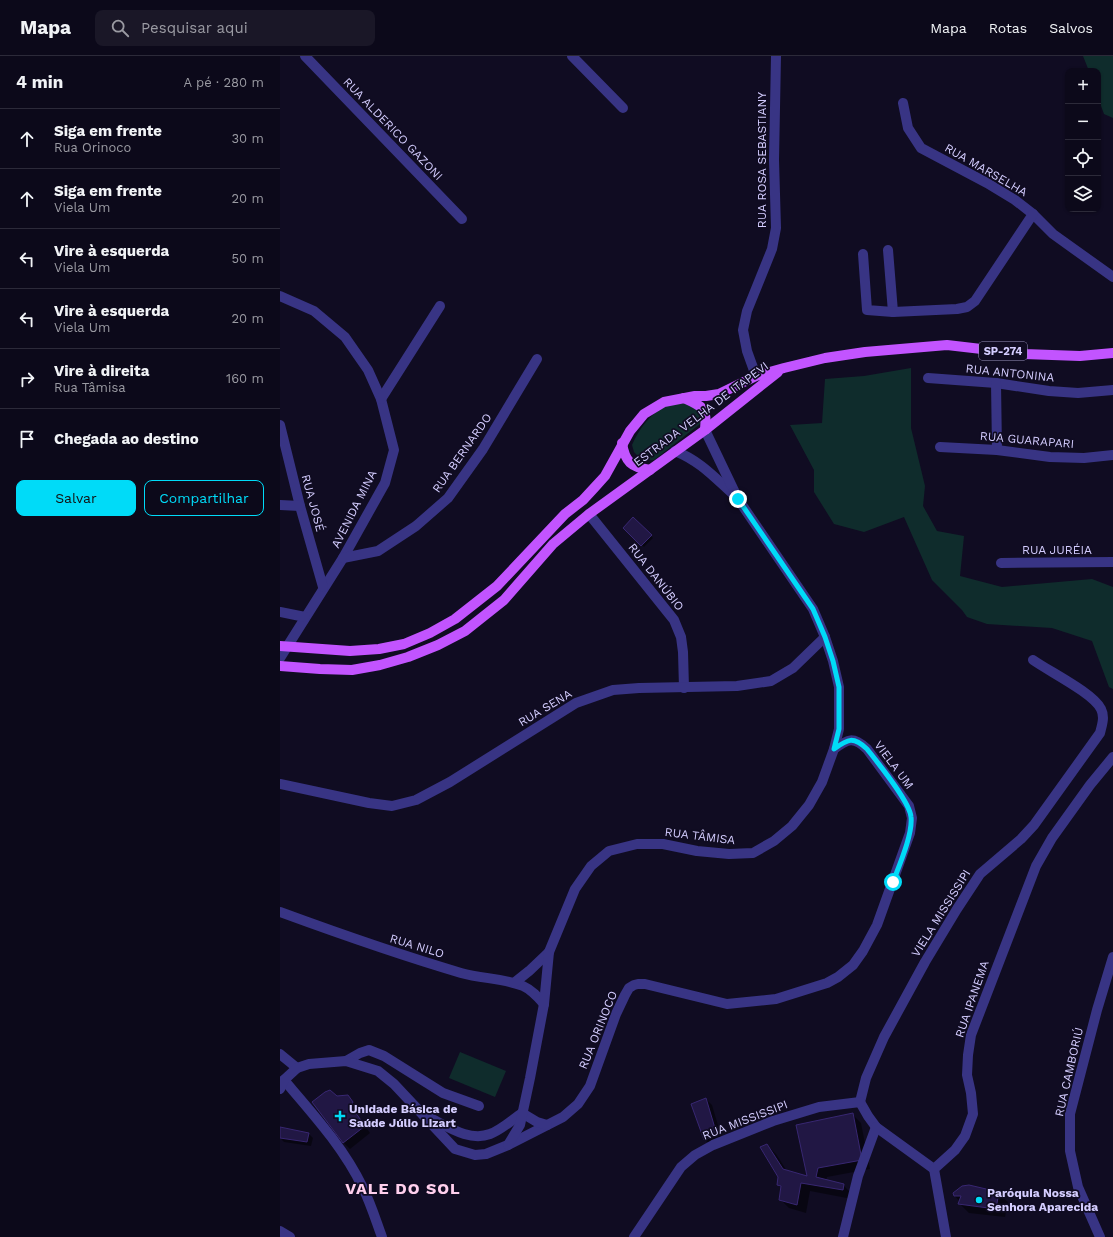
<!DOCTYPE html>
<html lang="pt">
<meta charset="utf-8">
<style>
:root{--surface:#0c091a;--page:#1a1727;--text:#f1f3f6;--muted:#9a9aa2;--line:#2c2a39;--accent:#00dbf8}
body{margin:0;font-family:"Work Sans",sans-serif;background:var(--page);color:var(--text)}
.controls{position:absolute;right:12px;top:12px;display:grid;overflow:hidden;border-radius:8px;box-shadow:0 1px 3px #0004}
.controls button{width:36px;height:36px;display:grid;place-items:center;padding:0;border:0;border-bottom:1px solid var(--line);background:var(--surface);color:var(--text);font:20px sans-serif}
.stop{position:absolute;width:12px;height:12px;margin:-9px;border:3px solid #00dbf8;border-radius:50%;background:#fff}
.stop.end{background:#00dbf8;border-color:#fff;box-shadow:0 1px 4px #0008}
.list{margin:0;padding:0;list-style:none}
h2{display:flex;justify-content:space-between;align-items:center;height:52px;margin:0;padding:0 16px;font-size:17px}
h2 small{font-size:13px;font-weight:400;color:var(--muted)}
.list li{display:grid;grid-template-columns:26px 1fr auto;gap:12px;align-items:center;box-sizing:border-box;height:60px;padding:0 16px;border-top:1px solid var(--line)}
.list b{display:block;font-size:15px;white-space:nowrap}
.list p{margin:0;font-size:13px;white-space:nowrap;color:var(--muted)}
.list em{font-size:13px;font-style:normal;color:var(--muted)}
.actions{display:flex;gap:8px;padding:12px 16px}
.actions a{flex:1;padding:9px 0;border:1px solid var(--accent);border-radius:8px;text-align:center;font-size:14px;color:var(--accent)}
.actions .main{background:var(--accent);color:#111}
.icon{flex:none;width:22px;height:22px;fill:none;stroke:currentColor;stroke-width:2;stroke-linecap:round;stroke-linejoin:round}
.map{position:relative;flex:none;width:833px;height:1181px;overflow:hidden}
header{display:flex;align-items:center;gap:24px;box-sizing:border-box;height:56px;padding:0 20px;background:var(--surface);border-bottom:1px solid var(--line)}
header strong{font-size:19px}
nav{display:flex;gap:22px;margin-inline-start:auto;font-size:14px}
.search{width:280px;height:36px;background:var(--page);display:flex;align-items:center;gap:10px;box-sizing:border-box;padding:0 14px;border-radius:8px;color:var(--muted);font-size:15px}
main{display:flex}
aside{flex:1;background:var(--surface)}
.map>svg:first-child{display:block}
.green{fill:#0f2c2c}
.shadow{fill:#0007}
.building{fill:#211744;stroke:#382772}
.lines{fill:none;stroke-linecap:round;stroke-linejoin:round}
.minor{stroke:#383484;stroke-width:10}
.major{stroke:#c254ff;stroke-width:10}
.route{stroke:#00dbf8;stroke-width:5}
.poi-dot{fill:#00dbf8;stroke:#100c22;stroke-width:1.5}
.labels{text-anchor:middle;stroke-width:3.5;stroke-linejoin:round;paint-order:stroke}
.shield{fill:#100c22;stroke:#9993bd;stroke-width:1}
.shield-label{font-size:11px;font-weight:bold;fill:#d4cdff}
.street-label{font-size:12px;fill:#d4cdff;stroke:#100c22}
.poi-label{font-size:12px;font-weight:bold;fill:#d4cdff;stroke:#100c22;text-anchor:start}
.district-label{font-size:16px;font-weight:bold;letter-spacing:1px;fill:#ffcfed;stroke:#100c22}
</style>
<header>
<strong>Mapa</strong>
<div class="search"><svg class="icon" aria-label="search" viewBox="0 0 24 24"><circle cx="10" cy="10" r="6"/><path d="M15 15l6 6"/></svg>Pesquisar aqui</div>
<nav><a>Mapa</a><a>Rotas</a><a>Salvos</a></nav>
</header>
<main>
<aside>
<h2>4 min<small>A pé · 280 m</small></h2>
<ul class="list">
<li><svg class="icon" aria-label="ahead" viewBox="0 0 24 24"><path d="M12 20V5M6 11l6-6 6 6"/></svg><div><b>Siga em frente</b><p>Rua Orinoco</p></div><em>30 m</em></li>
<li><svg class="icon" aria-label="ahead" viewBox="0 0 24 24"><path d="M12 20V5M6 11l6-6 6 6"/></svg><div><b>Siga em frente</b><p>Viela Um</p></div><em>20 m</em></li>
<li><svg class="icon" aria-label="left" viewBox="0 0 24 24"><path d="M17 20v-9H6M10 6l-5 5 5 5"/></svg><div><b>Vire à esquerda</b><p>Viela Um</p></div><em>50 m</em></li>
<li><svg class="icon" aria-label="left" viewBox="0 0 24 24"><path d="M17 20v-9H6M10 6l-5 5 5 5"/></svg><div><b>Vire à esquerda</b><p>Viela Um</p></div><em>20 m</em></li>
<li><svg class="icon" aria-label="right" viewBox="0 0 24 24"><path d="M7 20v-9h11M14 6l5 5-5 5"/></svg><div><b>Vire à direita</b><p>Rua Tâmisa</p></div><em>160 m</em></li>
<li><svg class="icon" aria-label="arrive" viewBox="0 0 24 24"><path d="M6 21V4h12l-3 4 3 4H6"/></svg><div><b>Chegada ao destino</b></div></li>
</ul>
<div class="actions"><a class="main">Salvar</a><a>Compartilhar</a></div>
</aside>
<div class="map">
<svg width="833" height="1181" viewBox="0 0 833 1181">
<rect width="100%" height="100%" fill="#100c22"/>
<!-- green -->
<g class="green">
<polygon points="803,0 833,0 833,62 824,58 818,42 818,15 809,15"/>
<polygon points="631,312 631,372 645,430 643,450 657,475 684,480 680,520 722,531 812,523 833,531 833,633 829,631 812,585 772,572 707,568 687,561 682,554 652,524 624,461 584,476 554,468 534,436 534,414 510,369 542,367 545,323 584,320"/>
<path d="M406 347 415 351 421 358 420 368 374 404 363 405 354 396 352 389C359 373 370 357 387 350 393 348 400 348 406 347Z"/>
<polygon points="180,996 226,1015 215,1041 169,1022"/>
</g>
<!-- shadow -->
<g class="shadow">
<polygon points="353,463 373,482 364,491 344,472"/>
<polygon points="67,1040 79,1053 77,1058 90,1077 70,1093 63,1086 56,1041"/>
<polygon points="426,1043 432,1049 443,1086 432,1090 425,1084 412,1049"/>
<polygon points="572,1058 581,1067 590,1113 547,1121 546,1125 563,1129 572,1138 572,1143 530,1135 526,1157 509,1152 500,1143 502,1133 498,1129 499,1120 487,1089 496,1098 507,1115 528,1122"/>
<polygon points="1,1073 29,1078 33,1082 31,1090 4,1086 0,1082"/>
<polygon points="718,1137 728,1146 725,1161 689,1157 680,1148 680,1146 675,1140"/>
</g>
<!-- building -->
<g class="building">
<polygon points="353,461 372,479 361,490 343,472"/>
<polygon points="50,1034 57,1040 68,1039 73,1046 71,1050 85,1070 63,1087 32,1046 45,1036"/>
<polygon points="426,1042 437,1079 424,1084 411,1048"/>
<polygon points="573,1057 582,1104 538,1112 536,1121 564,1128 563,1134 521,1127 517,1149 499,1144 501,1130 497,1129 498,1121 480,1091 487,1088 503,1113 527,1120 516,1069"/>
<polygon points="0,1071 29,1077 27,1086 0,1082"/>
<polygon points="689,1129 719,1136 716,1153 678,1148 681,1140 674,1140 673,1137 682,1130"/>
</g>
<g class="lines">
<!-- minor -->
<g class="minor">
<polyline points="25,0 182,163"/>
<polyline points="292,0 343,52"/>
<polyline points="623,47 628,72 641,92 707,127 735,144 753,158 773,178 833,221"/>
<polyline points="608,194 613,256"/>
<polyline points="583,198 587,254 613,256 677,253 687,251 695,245 753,158"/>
<polyline points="0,240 34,255 65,281 88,314 101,343 114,394 105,427 63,502 0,602"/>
<polyline points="476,320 467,295 463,274 467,255 492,193 496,172 494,104 496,0"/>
<polyline points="648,322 716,327 769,335 798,337 833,334"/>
<polyline points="716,327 717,394"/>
<polyline points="101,343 160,250"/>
<polyline points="0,369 20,450 43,531"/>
<polyline points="660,391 717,394 770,401 804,402 833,399"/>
<path d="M395 395C420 405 434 421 454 439"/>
<polyline points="0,449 20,450"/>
<polyline points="309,458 394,564 401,581 403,596 404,632"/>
<polyline points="63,502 98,495 136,470 168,442 203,393 257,303"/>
<polyline points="721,507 833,506"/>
<polyline points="0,556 25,561"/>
<polyline points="0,728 89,747 112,750 136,744 170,726 296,647 333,634 359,632 457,630 491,625 513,612 545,581"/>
<path d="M0 856C60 878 120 899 181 917 202 923 224 922 243 930 252 934 258 941 264 948"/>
<polyline points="234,927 249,915 269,896"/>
<polyline points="0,998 17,1012"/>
<polyline points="66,1005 80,997 89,994 104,1000 163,1037 199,1050"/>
<path d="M4 1024C33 1058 64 1092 83 1132 91 1148 96 1165 102 1181"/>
<path d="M0 1033 4 1024 17 1012 29 1008 66 1005 98 1015 114 1028 175 1093 195 1099 206 1098 228 1089 283 1061 298 1048 310 1030 336 958 345 939 349 932 354 929 358 928H365L447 948 496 943 547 927 558 921 573 909 583 895 597 869 630 777 632 762 629 750 587 693C573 680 568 683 554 693"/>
<path d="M580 1046 586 1022 604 981 645 906 677 853 700 818 741 783 754 769 820 677C822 669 825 661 821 653 813 637 770 616 753 604"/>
<polyline points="580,1046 588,1060 596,1071 654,1113"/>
<polyline points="242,1057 257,1066 267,1069"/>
<path d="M148 1061C167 1070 189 1086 210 1078 221 1074 232 1064 242 1057"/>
<polyline points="228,1089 240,1069 250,1022 264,948 269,896 295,833 311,810 329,795 357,788 383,788 417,795 449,798 473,797 494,785 512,770 529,749 542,726 554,693 559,673 559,631 553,605 545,581 533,553 458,443 425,374"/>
<polyline points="0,1175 10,1181"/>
<polyline points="354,1181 401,1111 415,1099 433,1089 493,1065 539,1051 580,1046"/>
<polyline points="563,1181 578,1120 596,1071"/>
<polyline points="666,1181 654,1113 675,1094 685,1080 693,1058 691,1037 687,1019 688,999 691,979 756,810 772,782 810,729 833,701"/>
<polyline points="820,1181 798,1131 790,1095 790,1058 817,954 833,901"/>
</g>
<!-- major -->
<g class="major">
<path d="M404 342C424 351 427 352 425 374"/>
<path d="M342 387C345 406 351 411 370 414"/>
<polyline points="0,590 70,595 99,593 124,588 150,577 175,563 217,530 285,458 303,444 315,431 325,420 350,375 364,358 384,346 415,340 426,340 439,338 476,320 504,312 545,302 585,296 667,289 744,298 800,300 833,297"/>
<polyline points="0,610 40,613 72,614 100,609 128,601 158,589 185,575 224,544 273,488 309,458 425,374 498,316"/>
</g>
</g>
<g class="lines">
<!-- route -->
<path class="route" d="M458 443 533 553 545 581 553 605 559 631V673L554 693C568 683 573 680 587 693 598 707 630 746 631 761 633 778 619 810 613 826"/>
</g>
<!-- markers -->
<g class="poi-dot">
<path d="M58 1054h4v4h4v4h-4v4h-4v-4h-4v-4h4z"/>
<circle cx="699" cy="1144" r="4"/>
</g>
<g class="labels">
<!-- shield labels -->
<rect class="shield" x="699" y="286" width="48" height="18" rx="3"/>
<g class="shield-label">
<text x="723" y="299">SP-274</text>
</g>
<!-- street labels -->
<g class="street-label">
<text transform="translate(113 73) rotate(46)" y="4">RUA ALDERICO GAZONI</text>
<text transform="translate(482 104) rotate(-90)" y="4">RUA ROSA SEBASTIANY</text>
<text transform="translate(706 114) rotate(30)" y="4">RUA MARSELHA</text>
<text transform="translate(730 317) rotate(6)" y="4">RUA ANTONINA</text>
<text transform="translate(421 358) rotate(-37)" y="4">ESTRADA VELHA DE ITAPEVI</text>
<text transform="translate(747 384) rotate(5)" y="4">RUA GUARAPARI</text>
<text transform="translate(182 397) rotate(-55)" y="4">RUA BERNARDO</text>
<text transform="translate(33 447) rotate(75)" y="4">RUA JOSÉ</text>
<text transform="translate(74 453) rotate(-63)" y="4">AVENIDA MINA</text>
<text x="777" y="498">RUA JURÉIA</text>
<text transform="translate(376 521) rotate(52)" y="4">RUA DANÚBIO</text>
<text transform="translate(265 652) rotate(-31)" y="4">RUA SENA</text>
<text transform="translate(614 709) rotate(53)" y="4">VIELA UM</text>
<text transform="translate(420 780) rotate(7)" y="4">RUA TÂMISA</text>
<text transform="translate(661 857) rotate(-58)" y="4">VIELA MISSISSIPI</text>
<text transform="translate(137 890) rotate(17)" y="4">RUA NILO</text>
<text transform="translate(692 943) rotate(-71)" y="4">RUA IPANEMA</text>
<text transform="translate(318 974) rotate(-68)" y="4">RUA ORINOCO</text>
<text transform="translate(789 1016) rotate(-77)" y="4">RUA CAMBORIÚ</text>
<text transform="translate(465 1064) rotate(-21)" y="4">RUA MISSISSIPI</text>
</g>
<!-- poi labels -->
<g class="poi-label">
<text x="69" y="1057">Unidade Básica de<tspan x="69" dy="14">Saúde Júlio Lizart</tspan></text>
<text x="707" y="1141">Paróquia Nossa<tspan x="707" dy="14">Senhora Aparecida</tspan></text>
</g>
<!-- district labels -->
<g class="district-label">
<text x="123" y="1138">VALE DO SOL</text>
</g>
</g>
</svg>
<div class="controls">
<button>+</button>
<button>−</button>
<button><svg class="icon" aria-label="locate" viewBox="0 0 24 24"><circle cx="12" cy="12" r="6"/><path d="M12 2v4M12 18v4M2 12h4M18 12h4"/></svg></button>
<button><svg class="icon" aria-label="layers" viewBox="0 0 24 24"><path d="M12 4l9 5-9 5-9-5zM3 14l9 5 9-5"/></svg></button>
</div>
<div class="stop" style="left:613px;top:826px"></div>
<div class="stop end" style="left:458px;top:443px"></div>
</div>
</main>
